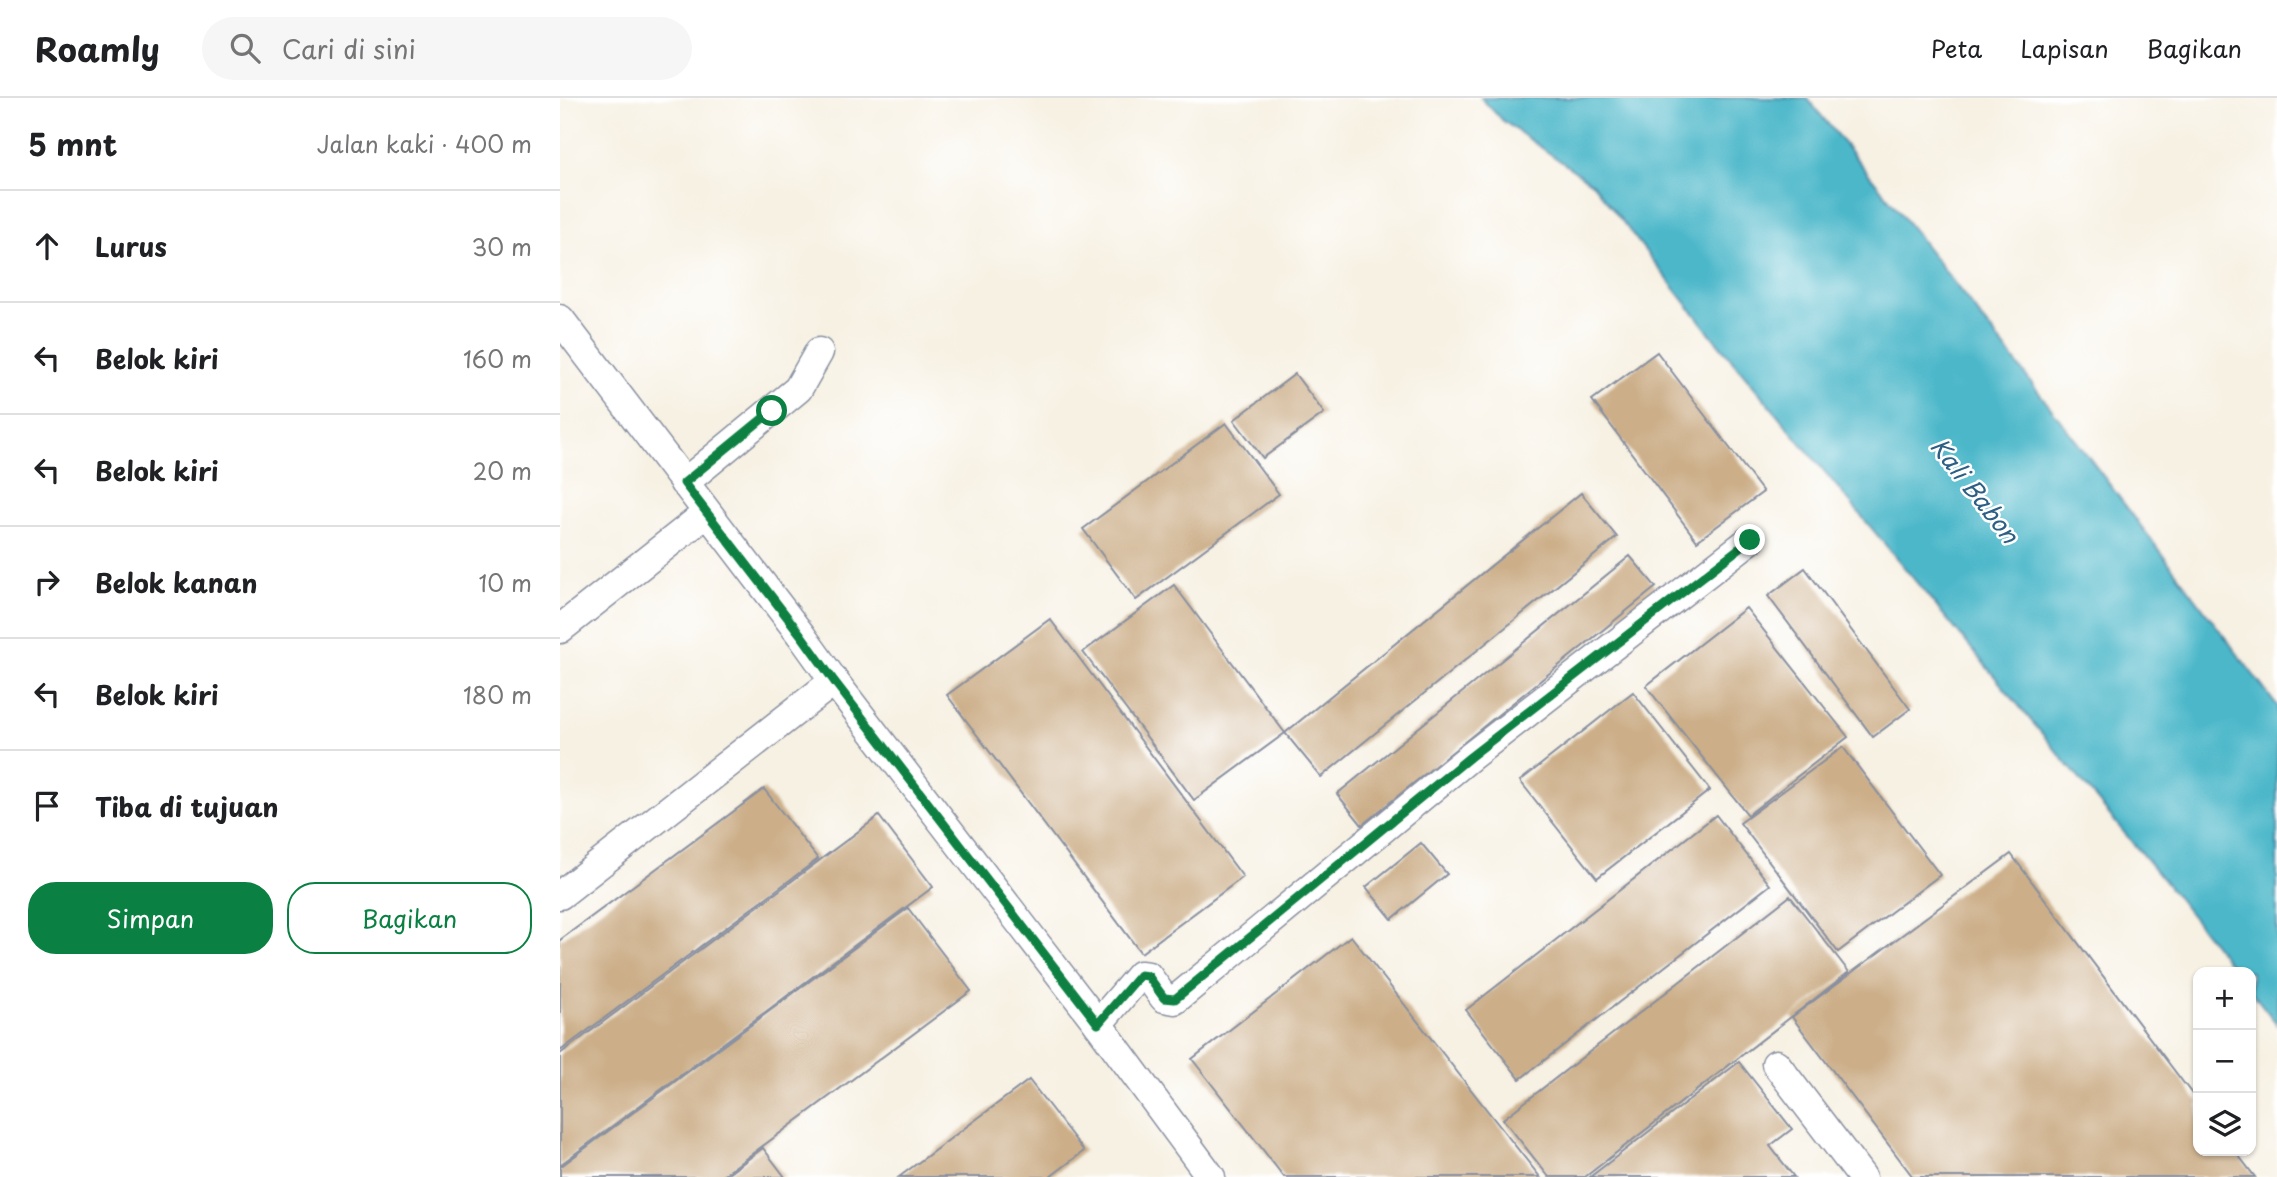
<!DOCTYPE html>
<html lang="id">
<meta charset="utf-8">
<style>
:root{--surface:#fff;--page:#f6f6f6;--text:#202124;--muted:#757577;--line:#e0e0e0;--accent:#0b8043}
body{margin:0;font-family:"Playpen Sans",sans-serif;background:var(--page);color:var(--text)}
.controls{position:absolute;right:21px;bottom:21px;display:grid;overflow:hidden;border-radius:14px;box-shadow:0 2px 5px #0004}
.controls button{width:63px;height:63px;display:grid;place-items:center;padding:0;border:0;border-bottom:2px solid var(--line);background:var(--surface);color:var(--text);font:35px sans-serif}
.stop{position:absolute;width:21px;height:21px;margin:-16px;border:5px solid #0b8043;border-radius:50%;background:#fff}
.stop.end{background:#0b8043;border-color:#fff;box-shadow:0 2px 7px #0008}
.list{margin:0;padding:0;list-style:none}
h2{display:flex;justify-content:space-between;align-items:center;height:91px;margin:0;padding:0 28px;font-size:30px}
h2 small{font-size:23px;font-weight:400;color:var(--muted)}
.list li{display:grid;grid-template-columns:46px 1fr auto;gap:21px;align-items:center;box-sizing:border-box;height:112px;padding:0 28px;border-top:2px solid var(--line)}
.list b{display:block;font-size:26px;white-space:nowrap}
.list em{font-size:23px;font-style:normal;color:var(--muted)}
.actions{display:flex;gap:14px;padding:21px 28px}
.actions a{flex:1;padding:16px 0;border:2px solid var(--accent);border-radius:28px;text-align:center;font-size:24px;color:var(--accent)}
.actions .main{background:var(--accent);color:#fff}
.icon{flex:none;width:38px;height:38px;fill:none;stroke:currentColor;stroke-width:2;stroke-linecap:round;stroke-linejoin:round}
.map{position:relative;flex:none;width:1717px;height:1079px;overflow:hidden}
header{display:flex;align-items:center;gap:42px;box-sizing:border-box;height:98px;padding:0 35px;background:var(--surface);border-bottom:2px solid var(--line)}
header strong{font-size:33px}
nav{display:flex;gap:38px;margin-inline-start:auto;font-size:24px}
.search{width:490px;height:63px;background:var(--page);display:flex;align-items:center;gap:18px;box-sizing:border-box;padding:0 24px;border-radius:38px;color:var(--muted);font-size:26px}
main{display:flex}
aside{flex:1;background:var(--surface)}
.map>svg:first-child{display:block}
.water{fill:#4cb7c9;stroke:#347394;stroke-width:2}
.building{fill:#ccaf89}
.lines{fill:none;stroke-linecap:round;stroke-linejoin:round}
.minor-casing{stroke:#8990a0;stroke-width:31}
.minor{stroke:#fff;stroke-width:28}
.route{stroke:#0b8043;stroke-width:9}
.labels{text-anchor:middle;stroke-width:5;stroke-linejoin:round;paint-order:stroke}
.water-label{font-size:24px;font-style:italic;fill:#2c5f83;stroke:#fff}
</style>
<header>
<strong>Roamly</strong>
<div class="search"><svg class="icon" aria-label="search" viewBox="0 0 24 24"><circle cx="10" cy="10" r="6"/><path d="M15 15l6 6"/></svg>Cari di sini</div>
<nav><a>Peta</a><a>Lapisan</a><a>Bagikan</a></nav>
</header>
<main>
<aside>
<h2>5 mnt<small>Jalan kaki · 400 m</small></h2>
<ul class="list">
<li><svg class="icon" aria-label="ahead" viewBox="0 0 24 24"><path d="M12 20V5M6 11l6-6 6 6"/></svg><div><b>Lurus</b></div><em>30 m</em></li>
<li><svg class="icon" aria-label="left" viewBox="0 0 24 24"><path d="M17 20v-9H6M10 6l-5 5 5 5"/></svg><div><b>Belok kiri</b></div><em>160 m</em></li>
<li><svg class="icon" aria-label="left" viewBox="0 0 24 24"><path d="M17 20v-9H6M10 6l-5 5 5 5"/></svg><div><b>Belok kiri</b></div><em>20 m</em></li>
<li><svg class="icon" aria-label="right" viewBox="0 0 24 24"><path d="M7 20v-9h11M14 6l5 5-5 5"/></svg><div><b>Belok kanan</b></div><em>10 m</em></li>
<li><svg class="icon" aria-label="left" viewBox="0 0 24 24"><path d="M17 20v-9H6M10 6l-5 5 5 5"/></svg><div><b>Belok kiri</b></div><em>180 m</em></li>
<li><svg class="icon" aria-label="arrive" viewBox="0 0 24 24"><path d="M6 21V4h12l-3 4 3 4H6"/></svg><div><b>Tiba di tujuan</b></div></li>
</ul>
<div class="actions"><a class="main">Simpan</a><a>Bagikan</a></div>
</aside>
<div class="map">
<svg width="1717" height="1079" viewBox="0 0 1717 1079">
<rect width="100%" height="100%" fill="#fff"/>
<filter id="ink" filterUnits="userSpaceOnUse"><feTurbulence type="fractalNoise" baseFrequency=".0143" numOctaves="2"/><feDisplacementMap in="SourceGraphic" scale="14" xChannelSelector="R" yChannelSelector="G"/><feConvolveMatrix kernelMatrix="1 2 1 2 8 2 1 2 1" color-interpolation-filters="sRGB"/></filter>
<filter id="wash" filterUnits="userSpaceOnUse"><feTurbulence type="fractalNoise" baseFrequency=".00686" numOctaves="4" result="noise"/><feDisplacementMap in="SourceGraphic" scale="28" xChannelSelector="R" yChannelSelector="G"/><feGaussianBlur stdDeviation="1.57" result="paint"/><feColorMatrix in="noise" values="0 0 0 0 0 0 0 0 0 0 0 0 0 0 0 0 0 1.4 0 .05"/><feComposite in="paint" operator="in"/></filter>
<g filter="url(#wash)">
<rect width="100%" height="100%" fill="#f7f1e3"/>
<!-- water -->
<polygon class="water" points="921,0 1247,0 1330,102 1528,358 1717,608 1717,926 1691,893 1691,874 1676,874 1601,779 1148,233 1033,86 942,22"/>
<g id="blocks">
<!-- building -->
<g class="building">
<polygon points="1097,254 1203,394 1137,443 1032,302"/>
<polygon points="735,276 764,315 703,360 674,322"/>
<polygon points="666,325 719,396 576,502 523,431"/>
<polygon points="1021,395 1057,439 761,679 725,635"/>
<polygon points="1070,458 1096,489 802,727 777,696"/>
<polygon points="1245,470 1350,611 1313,639 1208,498"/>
<polygon points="614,487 725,635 634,702 523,554"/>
<polygon points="1186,510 1288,639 1188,717 1086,588"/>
<polygon points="490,521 683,779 581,855 387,597"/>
<polygon points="1073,594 1150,692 1037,780 960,683"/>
<polygon points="1283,649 1380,777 1278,854 1180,725"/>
<polygon points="204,691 258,761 0,953 0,842"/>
<polygon points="1156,717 1210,787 960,981 906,912"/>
<polygon points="319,718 373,789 0,1067 0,956"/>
<polygon points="861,745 887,776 832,821 806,789"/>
<polygon points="1451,756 1638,1004 1638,1053 1675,1053 1695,1079 1353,1079 1232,919"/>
<polygon points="1230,798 1289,874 1025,1079 989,1079 943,1021"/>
<polygon points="348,810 411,893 161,1079 0,1079 0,1069"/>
<polygon points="791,838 930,1016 980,1079 724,1079 700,1048 632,961"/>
<polygon points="1179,964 1232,1031 1210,1048 1234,1079 1030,1079"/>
<polygon points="469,982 524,1053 490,1079 339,1079"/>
<polygon points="203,1050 225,1079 164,1079"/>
</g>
</g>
</g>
<g filter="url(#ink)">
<use href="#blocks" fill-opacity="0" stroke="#8990a0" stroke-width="2"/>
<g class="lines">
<!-- minor casing -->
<g class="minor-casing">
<g id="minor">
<polyline points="0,221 241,537 274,583 538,926 651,1079"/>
<polyline points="124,385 238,291 259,254"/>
<polyline points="0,531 147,415"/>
<polyline points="0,797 274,583"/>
<polyline points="538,926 580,877 588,878 604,900 615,902 910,659 1190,442"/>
<polyline points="1216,966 1302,1079"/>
</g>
</g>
<!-- minor -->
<use href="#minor" class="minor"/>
</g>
</g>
<g class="lines" filter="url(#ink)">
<!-- route -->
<polyline class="route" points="212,313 124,385 241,537 274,583 538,926 580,877 588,878 604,900 615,901 910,659 1190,442"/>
</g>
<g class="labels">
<!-- water labels -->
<g class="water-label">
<text transform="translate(1414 393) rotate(52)" y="8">Kali Babon</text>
</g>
</g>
</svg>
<div class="controls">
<button>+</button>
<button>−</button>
<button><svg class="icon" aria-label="layers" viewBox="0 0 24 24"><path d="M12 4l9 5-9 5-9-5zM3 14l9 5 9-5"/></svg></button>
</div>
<div class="stop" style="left:212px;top:313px"></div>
<div class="stop end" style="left:1190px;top:442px"></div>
</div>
</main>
